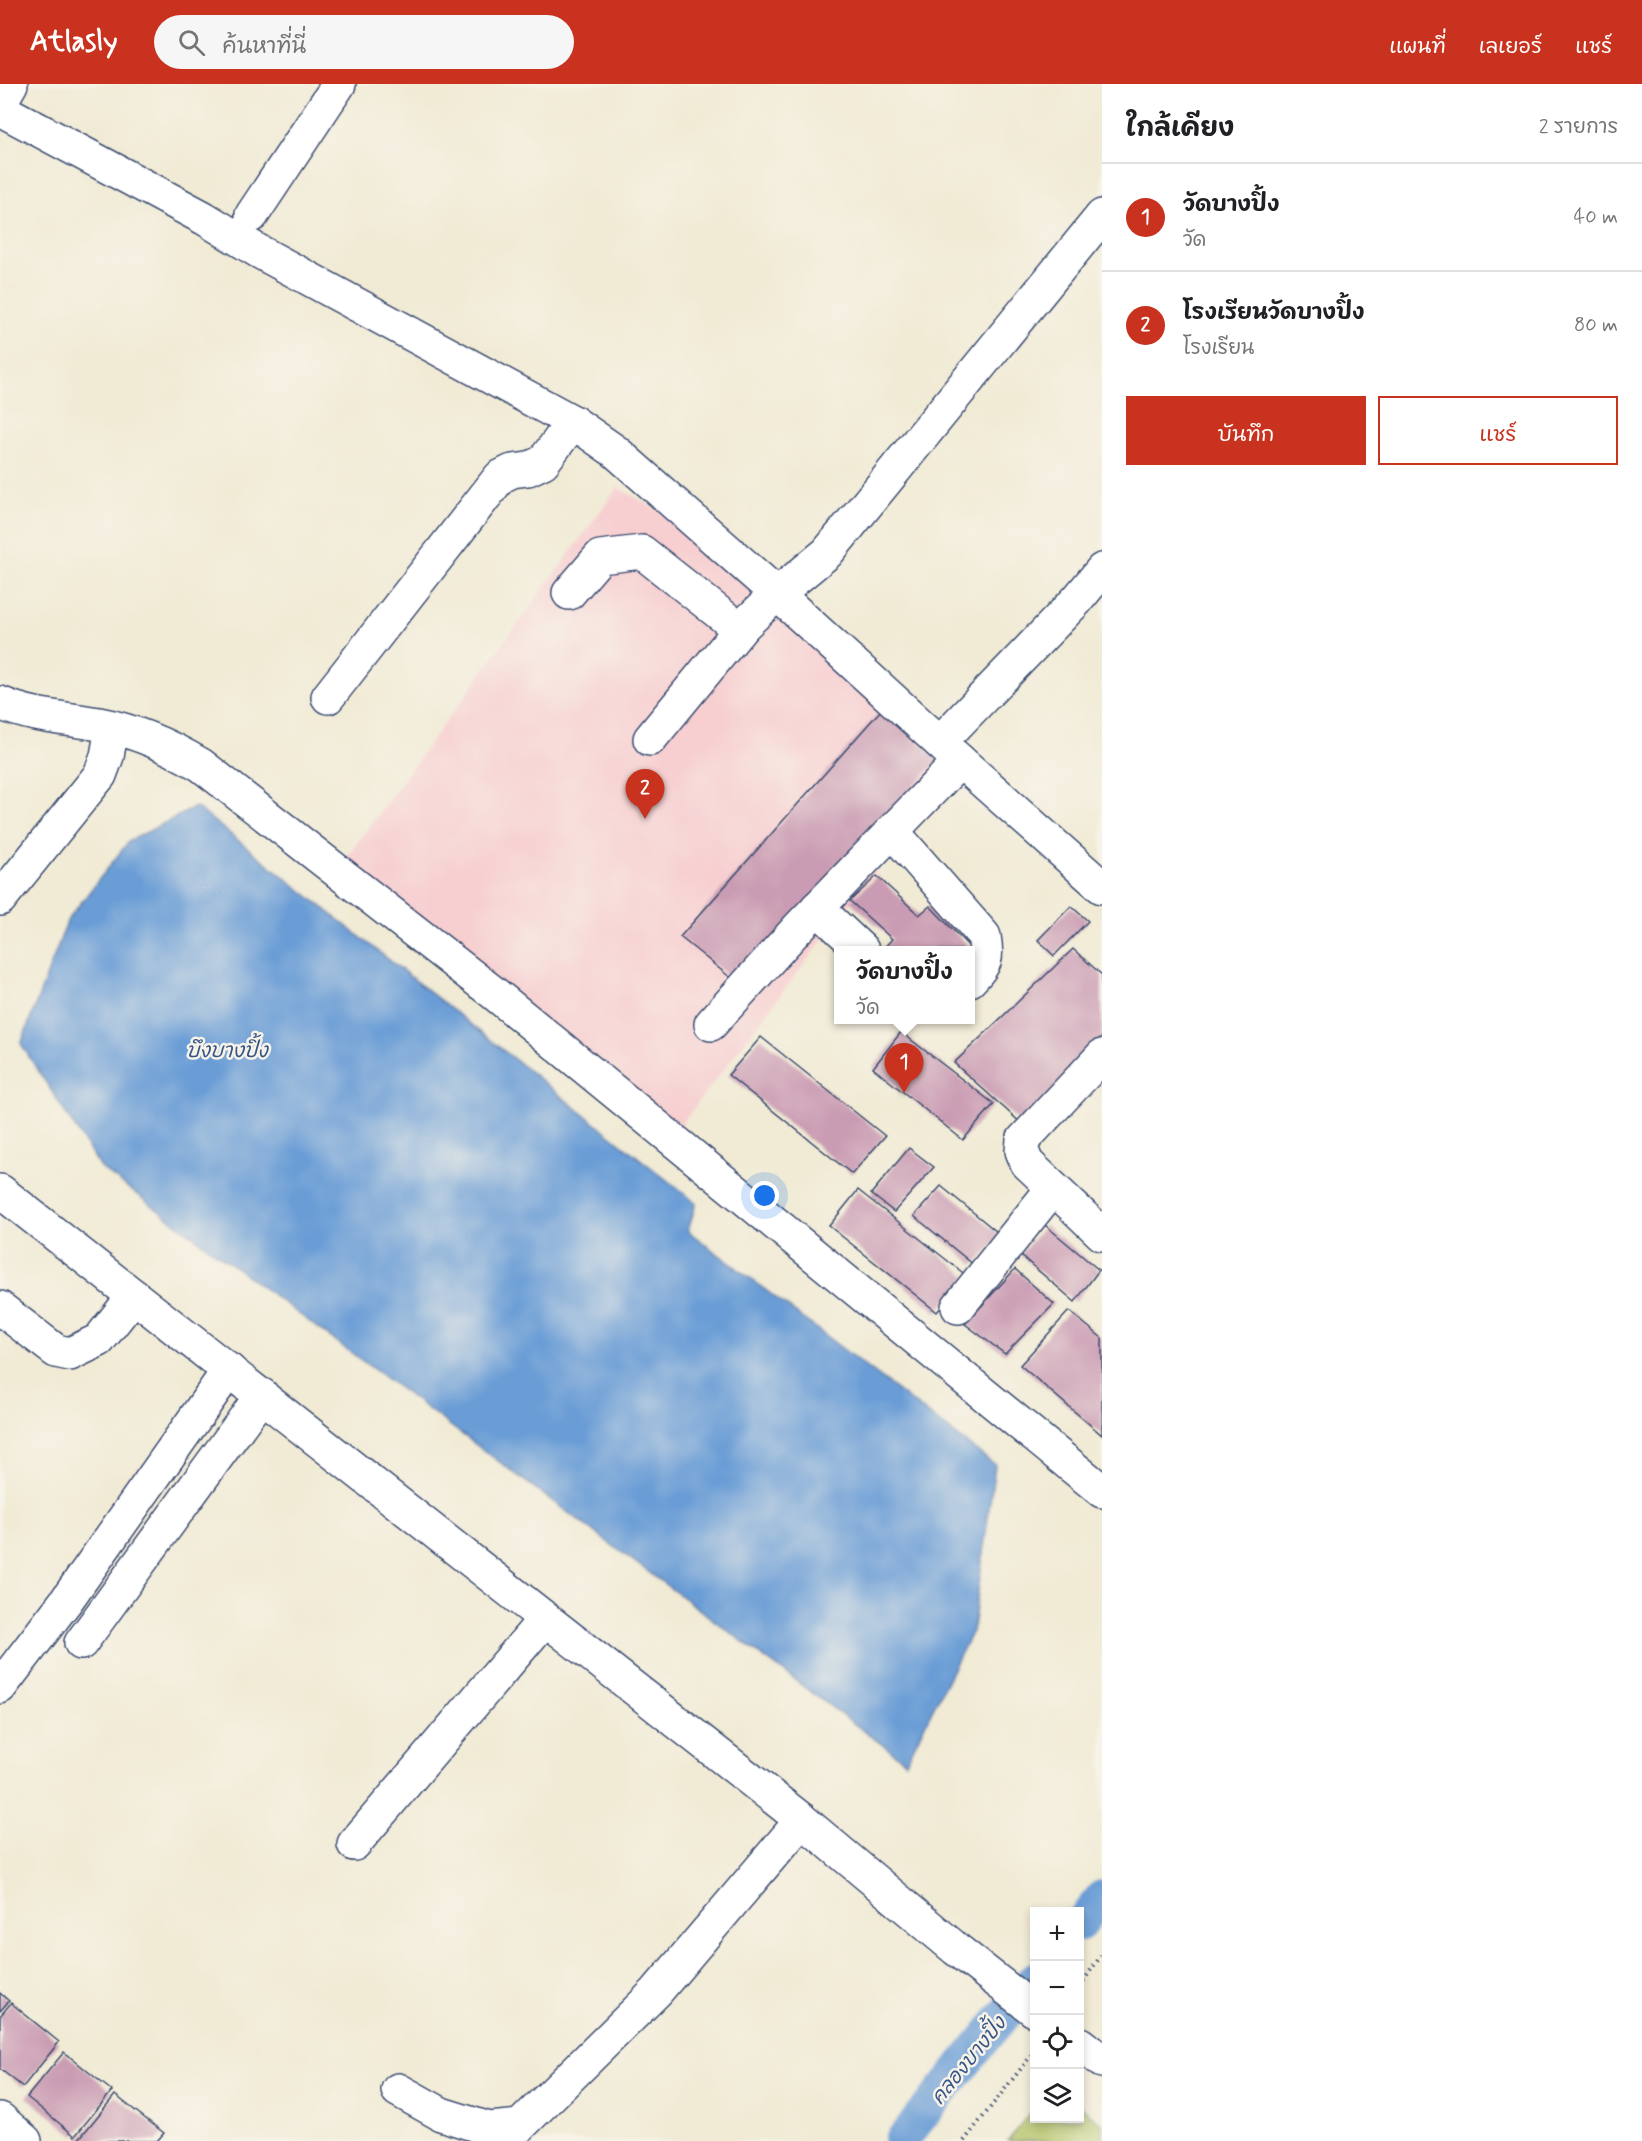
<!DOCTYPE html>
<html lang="th">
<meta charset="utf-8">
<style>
:root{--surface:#fff;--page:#f6f6f6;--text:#202124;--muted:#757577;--line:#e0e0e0;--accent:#c8321e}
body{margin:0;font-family:Mynerve,"Playpen Sans Thai",sans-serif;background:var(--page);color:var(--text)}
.controls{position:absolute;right:18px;bottom:18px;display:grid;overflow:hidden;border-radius:0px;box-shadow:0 3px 9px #0003}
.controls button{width:54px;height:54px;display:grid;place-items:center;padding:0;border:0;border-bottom:2px solid var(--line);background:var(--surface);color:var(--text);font:30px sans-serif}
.you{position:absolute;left:765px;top:1112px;width:21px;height:21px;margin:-15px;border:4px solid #fff;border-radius:50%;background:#1a73e8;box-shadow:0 0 0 9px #1a73e833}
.badge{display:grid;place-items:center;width:39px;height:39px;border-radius:50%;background:var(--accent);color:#fff;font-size:20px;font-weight:700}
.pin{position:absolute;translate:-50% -50px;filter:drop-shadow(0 2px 3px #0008)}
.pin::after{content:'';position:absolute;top:32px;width:21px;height:18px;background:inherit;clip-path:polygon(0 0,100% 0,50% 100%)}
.popup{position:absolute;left:834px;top:862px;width:141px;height:78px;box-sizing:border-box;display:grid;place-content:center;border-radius:0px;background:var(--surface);filter:drop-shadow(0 2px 4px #0005);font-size:20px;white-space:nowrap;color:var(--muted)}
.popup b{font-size:22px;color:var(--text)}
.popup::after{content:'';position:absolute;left:50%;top:100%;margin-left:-12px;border:12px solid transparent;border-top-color:var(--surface)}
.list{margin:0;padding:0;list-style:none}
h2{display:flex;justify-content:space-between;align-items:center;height:78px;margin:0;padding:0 24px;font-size:26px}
h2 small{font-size:20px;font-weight:400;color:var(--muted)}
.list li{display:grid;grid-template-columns:39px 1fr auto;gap:18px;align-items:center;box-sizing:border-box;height:108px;padding:0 24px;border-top:2px solid var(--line)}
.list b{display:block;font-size:22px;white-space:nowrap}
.list p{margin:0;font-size:20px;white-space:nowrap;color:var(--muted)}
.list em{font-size:20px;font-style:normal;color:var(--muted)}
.actions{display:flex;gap:12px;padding:18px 24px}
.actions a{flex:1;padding:14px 0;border:2px solid var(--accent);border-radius:0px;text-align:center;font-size:21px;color:var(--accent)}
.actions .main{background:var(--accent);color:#fff}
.icon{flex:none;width:33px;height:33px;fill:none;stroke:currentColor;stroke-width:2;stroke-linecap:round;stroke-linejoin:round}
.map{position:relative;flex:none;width:1102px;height:2057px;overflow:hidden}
header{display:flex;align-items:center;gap:36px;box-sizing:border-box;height:84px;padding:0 30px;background:var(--accent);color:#fff}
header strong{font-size:28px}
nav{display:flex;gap:33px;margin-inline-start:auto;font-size:21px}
.search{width:420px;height:54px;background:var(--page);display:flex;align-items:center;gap:15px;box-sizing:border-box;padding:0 21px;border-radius:33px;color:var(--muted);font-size:22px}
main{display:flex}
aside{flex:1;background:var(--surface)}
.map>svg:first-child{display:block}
.built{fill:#f7cfd1}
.green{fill:#b4c366;stroke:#687962;stroke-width:1.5}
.water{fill:#6b9dd6;stroke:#43669a;stroke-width:1.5}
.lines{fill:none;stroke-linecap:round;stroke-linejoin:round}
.canal{stroke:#6b9dd6;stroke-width:34}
.building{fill:#ca9cb3}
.minor-casing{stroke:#3b4b70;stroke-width:36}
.path{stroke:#3b4b70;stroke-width:4;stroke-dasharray:1.5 4.5;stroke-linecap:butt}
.minor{stroke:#fff;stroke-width:33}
.labels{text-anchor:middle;stroke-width:5;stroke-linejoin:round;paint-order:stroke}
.water-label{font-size:20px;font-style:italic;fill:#375688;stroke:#f7f3e8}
</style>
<header>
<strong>Atlasly</strong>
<div class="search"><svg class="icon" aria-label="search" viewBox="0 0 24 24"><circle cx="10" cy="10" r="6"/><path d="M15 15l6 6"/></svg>ค้นหาที่นี่</div>
<nav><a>แผนที่</a><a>เลเยอร์</a><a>แชร์</a></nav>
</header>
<main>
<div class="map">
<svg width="1102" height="2057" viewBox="0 0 1102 2057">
<rect width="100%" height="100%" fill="#f7f3e8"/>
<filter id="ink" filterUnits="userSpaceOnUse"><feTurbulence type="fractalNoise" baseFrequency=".0167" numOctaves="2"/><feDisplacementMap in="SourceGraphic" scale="12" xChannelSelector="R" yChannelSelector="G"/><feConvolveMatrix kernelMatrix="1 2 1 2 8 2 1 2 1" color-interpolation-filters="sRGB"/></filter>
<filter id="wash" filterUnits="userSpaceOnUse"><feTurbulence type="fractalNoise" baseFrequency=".008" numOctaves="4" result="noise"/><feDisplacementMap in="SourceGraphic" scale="24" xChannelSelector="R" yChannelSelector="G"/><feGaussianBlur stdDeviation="1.35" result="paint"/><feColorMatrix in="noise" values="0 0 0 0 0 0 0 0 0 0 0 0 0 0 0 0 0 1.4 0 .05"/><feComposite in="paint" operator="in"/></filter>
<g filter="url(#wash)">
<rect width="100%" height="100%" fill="#f1ebd5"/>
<!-- built -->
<polygon class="built" points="618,403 730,469 960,677 680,1042 332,793"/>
<!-- green -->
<polygon class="green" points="1080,2022 1102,2040 1102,2057 1008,2057 1034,2024 1034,2034 1080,2034"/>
<!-- water -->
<polygon class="water" points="196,723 696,1119 688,1147 995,1381 973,1545 906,1678 101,1084 21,960 68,835 129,757"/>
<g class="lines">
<!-- canal -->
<g class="canal">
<polyline points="1080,1840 1102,1813"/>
<polyline points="901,2057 1034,1895"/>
</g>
</g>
<g id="blocks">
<!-- building -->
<g class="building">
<polygon points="881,626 939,675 736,898 680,853"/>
<polygon points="877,792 919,831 930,822 978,872 970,866 882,866 892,855 850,817"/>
<polygon points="1071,822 1088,837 1054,872 1038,856"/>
<polygon points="1073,865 1102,891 1102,961 1022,1040 954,979"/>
<polygon points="901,948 994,1020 963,1056 873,984"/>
<polygon points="761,953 885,1052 852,1090 728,991"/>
<polygon points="909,1064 934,1083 894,1128 871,1110"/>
<polygon points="941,1102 1002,1152 974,1181 914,1132"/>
<polygon points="858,1106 967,1192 937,1228 829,1142"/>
<polygon points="1045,1141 1099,1186 1075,1218 1020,1171"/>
<polygon points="1015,1185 1054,1220 1005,1270 965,1240"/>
<polygon points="1069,1227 1102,1254 1102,1351 1020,1281"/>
<polygon points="0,1909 9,1917 0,1927"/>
<polygon points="11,1919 59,1958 23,2003 0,1985 0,1932"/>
<polygon points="64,1968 112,2007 75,2052 27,2013"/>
<polygon points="115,2011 164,2049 157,2057 81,2057 79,2055"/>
</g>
</g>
</g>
<g filter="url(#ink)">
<use href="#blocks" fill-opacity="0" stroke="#3b4b70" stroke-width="1.5"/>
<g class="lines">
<!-- minor casing -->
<g class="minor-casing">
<g id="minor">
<polyline points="0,19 11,0"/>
<polyline points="0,25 204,134 258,167 573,338 616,368 777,510 960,677 1102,803"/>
<polyline points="252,131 339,0"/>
<polyline points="569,509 600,473 642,468 733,540 743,542 777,510 827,469 1102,132"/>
<polyline points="328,613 500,393 512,387 528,385 543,378 573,338"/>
<path d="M0 619C31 633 66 634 99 640 136 647 169 662 201 681L495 910 1102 1407"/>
<polyline points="650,655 743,542"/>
<polyline points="940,658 1077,516 1102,486"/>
<path d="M892 747 984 852C988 875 986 880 970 896"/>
<polyline points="0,815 100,691 107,672 112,644"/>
<polyline points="817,824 862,866"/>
<polyline points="711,940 798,844 960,677"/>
<polyline points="1102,972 1023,1056 1022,1067 1027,1079 1102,1150"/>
<polyline points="0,1107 802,1736 956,1865 1034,1926"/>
<polyline points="958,1223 1053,1104"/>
<polyline points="0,1224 56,1267 70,1270 99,1256 134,1212"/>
<polyline points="81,1559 262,1311"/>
<polyline points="0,1603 66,1517 229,1286"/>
<polyline points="354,1760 545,1535"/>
<polyline points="1080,1960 1102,1977"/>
<polyline points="398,2006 441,2030 489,2045 520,2042 656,1908 802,1736"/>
<polyline points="0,2035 25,2057"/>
</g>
</g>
<!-- path -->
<g class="path">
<polyline points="1080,1902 1102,1870"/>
<polyline points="964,2057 1034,1968"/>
</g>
<!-- minor -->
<use href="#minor" class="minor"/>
</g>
</g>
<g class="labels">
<!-- water labels -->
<g class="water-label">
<text x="227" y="973">บึงบางปิ้ง</text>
<text transform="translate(968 1976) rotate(-51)" y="7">คลองบางปิ้ง</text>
</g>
</g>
</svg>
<div class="controls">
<button>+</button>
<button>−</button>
<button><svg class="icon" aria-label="locate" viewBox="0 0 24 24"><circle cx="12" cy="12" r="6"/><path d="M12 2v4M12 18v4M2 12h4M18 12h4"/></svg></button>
<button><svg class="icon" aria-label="layers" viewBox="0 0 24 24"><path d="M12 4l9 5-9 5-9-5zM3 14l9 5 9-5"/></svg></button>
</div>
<div class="you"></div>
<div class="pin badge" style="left:904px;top:1009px">1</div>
<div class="popup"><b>วัดบางปิ้ง</b>วัด</div>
<div class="pin badge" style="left:645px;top:735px">2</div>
</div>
<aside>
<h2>ใกล้เคียง<small>2 รายการ</small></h2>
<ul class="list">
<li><span class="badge">1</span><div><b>วัดบางปิ้ง</b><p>วัด</p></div><em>40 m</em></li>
<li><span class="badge">2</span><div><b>โรงเรียนวัดบางปิ้ง</b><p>โรงเรียน</p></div><em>80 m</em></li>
</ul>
<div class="actions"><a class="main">บันทึก</a><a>แชร์</a></div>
</aside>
</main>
